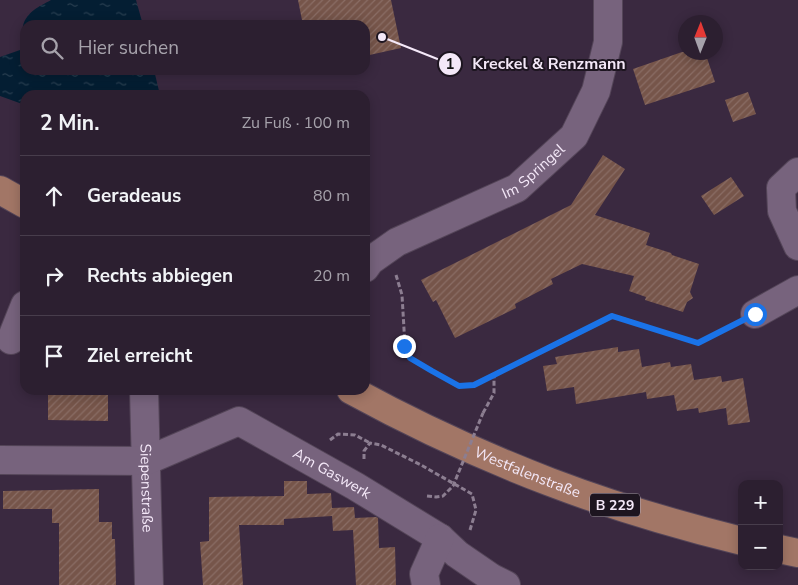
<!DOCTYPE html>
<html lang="de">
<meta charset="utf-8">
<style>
:root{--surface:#2c1f30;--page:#382c3c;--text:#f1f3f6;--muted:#a6a2ab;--line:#483d4c}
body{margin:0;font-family:"Nunito Sans",sans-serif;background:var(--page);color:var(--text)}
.controls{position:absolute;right:15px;bottom:15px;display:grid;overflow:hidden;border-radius:10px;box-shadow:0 2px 12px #0003}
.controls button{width:45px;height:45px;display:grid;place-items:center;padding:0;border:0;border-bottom:1px solid var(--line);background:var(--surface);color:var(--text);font:25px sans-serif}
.compass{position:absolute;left:678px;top:15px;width:45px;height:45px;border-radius:50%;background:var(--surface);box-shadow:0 2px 12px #0003;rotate:1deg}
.stop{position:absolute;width:15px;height:15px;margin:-11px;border:4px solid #1a73e8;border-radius:50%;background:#fff}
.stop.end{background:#1a73e8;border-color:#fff;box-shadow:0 1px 5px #0008}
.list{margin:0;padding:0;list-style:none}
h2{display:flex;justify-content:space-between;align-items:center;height:65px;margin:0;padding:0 20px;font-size:21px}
h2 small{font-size:16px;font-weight:400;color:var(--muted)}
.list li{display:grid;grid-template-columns:32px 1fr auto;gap:15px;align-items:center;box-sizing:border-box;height:80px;padding:0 20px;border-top:1px solid var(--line)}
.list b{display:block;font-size:19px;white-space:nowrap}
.list em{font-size:16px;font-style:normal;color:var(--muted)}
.icon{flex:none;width:28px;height:28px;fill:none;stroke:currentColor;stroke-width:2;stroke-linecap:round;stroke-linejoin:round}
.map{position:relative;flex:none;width:798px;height:585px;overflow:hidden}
.search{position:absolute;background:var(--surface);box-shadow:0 2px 12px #0003;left:20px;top:20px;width:350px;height:55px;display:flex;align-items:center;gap:12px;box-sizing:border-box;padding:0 18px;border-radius:15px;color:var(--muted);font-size:19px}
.panel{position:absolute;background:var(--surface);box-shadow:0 2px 12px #0003;left:20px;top:90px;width:350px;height:305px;border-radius:15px}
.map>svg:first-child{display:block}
.water{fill:url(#water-ripples)}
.building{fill:url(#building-hatch)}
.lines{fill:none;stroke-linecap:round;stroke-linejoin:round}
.minor-casing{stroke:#544558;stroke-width:30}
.major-casing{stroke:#544558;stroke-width:30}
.path{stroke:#8c7e91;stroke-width:3;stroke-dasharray:5 2.5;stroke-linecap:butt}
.minor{stroke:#77637d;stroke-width:28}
.major{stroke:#a27666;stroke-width:28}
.path-bridge{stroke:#8c7e91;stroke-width:3;stroke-dasharray:5 2.5;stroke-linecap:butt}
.route{stroke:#1a73e8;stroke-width:6}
.labels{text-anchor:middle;stroke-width:4;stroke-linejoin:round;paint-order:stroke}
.shield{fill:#1d1520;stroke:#b4a9b7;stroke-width:1}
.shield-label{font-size:14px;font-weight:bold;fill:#f4e8f8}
.street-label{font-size:15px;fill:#f4e8f8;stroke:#1d1520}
.leader{fill:none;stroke:#f4e8f8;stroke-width:2}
.callout-dot{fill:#f4e8f8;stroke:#1d1520;stroke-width:2}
.mark-label{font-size:15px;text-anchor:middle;font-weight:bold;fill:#111}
.callout-label{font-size:16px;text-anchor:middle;font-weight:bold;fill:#f4e8f8;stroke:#1d1520;stroke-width:4;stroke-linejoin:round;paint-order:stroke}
</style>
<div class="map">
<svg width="798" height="585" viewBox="0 0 798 585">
<defs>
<pattern id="water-ripples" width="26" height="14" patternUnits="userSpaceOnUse" patternTransform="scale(1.25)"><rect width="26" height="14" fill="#041e33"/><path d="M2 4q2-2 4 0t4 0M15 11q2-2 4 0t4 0" fill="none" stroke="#293f51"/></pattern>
<pattern id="building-hatch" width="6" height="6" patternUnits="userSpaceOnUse" patternTransform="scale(1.25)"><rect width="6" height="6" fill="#76554a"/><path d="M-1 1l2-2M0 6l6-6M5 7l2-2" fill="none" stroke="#8a6d65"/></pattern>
</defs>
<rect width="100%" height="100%" fill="#3a2940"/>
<!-- water -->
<path class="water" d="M51 0H136L143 25H25V70H154L160 95H25V105L0 96V57L20 50C23 42 21 35 23 26 26 12 40 6 51 0Z"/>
<!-- building -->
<g class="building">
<polygon points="298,0 391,0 401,48 365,56 365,25 303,25"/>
<polygon points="682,52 705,52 715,82 645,105 633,69"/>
<polygon points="748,92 756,114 733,122 725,100"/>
<polygon points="603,155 625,169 595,215 650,233 646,245 671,253 672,255 699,264 690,292 693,298 687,302 683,312 645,300 646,297 629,291 634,276 582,264 551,279 553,284 515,304 516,308 455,338 436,300 433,302 421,280 571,205"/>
<polygon points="731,177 744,196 714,215 701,196"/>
<polygon points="618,347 618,352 639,349 642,367 670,362 671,367 691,364 694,380 721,376 722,382 743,378 750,422 728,425 726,408 699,413 698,408 677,411 674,395 647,399 646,392 576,404 574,387 547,391 543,366 557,364 555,357"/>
<polygon points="72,390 108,390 108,421 48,420 48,392 72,392"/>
<polygon points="284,481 307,481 307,494 331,493 332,508 354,507 355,518 376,517 378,518 379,548 395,547 396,585 356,585 353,530 333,531 332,516 284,519 284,525 239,525 243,585 203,585 200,542 209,541 209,497 284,496"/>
<polygon points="99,489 99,522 112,522 112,539 115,539 116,585 59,585 59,523 52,523 52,509 3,509 3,491"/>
</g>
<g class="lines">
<!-- minor casing -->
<g class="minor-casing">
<g id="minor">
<polyline points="798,172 781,188 782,211 798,246"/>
<path id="s1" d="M365 268 370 261 397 242 517 188 574 136 596 91 608 42V0"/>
<polyline points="755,314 798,290"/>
<polyline points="11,340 25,305"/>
<path id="s2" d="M144 390 149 585"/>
<path id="s3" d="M0 460 146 461 239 421 355 486 440 538 457 554 492 578 506 585"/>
<polyline points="426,585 424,574 440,538"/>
</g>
</g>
<!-- major casing -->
<g class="major-casing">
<g id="major">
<polyline points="0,190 25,204"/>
<path id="s4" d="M351 390C415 425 482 456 550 482 613 506 677 525 742 541"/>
<polyline points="779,549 798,553"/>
</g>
</g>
<!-- path -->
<g class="path">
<polyline points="396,275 402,295 405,346 410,358 432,371 459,385 474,385 612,315 698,343 731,326"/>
<polyline points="483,413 494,393 494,375"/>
<polyline points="330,440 338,434 355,435 370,443"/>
<polyline points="364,459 364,451 370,443 381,445 421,465 472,494 476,510 470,530"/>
</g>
<!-- minor -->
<use href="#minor" class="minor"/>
<!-- major -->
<use href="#major" class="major"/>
<!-- path-bridge -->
<polyline class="path-bridge" points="427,496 436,497 443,496 453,486 483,413"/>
</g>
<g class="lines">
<!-- route -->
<polyline class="route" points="404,346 410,358 432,371 459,386 474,385 612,316 698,343 755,314"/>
</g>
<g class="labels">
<!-- shield labels -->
<rect class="shield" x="590" y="493.5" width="50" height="23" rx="4"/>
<g class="shield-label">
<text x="615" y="510">B 229</text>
</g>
<!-- street labels -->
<g class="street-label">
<text dy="5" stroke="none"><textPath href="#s1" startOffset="196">Im Springel</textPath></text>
<text dy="5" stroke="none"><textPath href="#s4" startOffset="195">Westfalenstraße</textPath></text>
<text dy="5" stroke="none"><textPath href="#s3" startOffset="354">Am Gaswerk</textPath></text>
<text dy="5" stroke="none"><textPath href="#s2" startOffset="98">Siepenstraße</textPath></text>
</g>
</g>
<!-- callouts -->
<path class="leader" d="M382 37L450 64"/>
<g class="callout-dot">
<circle cx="382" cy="37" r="5"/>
<circle cx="450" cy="64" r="12"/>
</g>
<g class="mark-label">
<text x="450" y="69">1</text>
</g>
<g class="callout-label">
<text x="549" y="69">Kreckel &amp; Renzmann</text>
</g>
</svg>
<div class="controls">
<button>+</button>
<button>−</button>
</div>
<svg class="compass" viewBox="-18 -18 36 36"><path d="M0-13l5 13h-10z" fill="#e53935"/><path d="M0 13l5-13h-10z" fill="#a6a2ab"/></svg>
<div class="stop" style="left:755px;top:314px"></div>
<div class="stop end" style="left:404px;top:346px"></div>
<div class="search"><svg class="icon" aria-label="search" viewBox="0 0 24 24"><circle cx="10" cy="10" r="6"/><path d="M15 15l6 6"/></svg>Hier suchen</div>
<section class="panel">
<h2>2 Min.<small>Zu Fuß · 100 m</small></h2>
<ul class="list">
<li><svg class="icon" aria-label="ahead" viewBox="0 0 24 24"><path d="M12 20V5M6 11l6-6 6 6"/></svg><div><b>Geradeaus</b></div><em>80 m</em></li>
<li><svg class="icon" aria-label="right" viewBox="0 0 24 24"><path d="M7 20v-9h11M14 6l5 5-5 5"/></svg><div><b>Rechts abbiegen</b></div><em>20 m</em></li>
<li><svg class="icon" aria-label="arrive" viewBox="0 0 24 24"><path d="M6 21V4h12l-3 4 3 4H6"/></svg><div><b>Ziel erreicht</b></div></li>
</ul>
</section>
</div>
